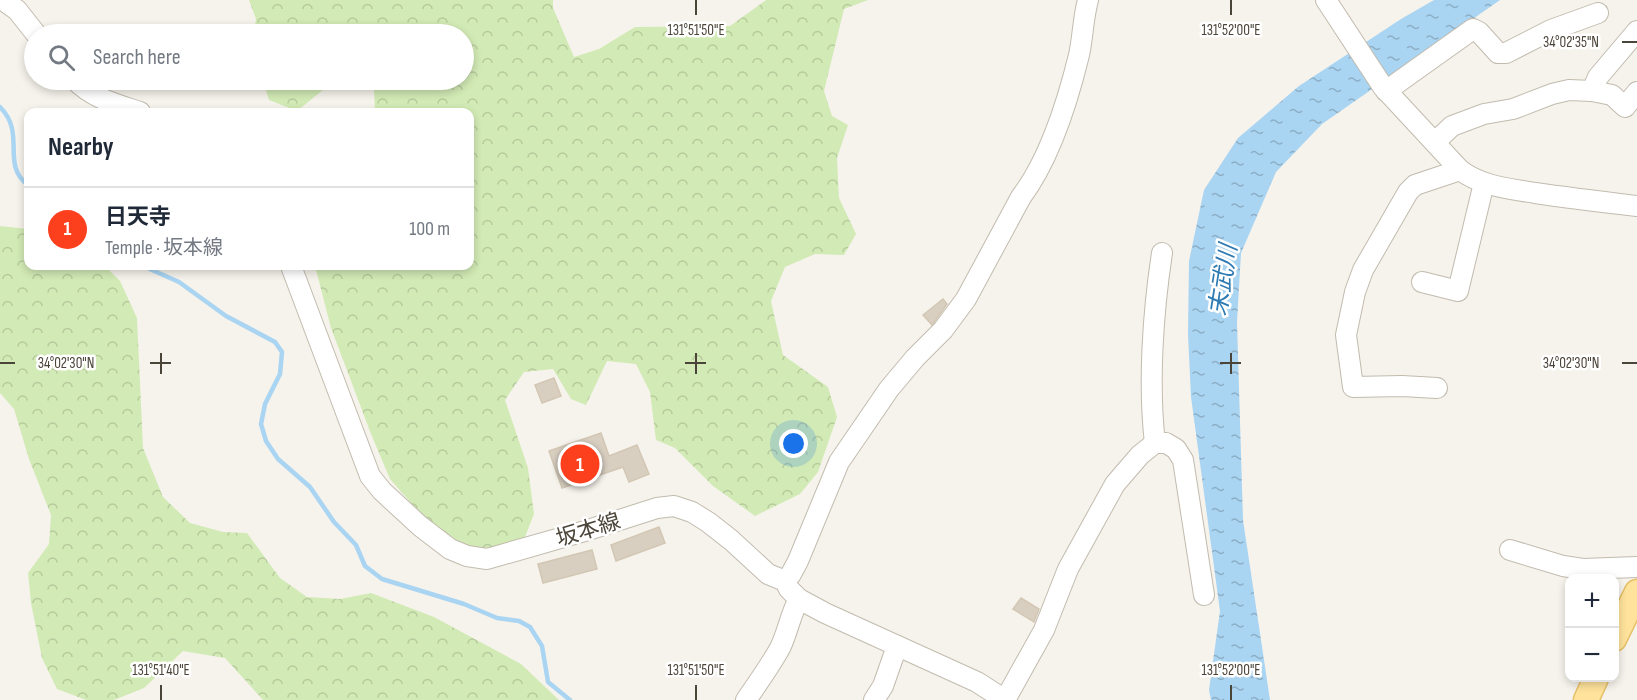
<!DOCTYPE html>
<meta charset="utf-8">
<style>
:root{--surface:#fff;--page:#f6f6f7;--text:#1f2937;--muted:#747a83;--line:#e0e1e3;--accent:#fc3f1d}
body{margin:0;font-family:"Sofia Sans Condensed","Noto Sans JP",sans-serif;background:var(--page);color:var(--text)}
.controls{position:absolute;right:18px;bottom:18px;display:grid;overflow:hidden;border-radius:12px;box-shadow:0 3px 9px #0003}
.controls button{width:54px;height:54px;display:grid;place-items:center;padding:0;border:0;border-bottom:2px solid var(--line);background:var(--surface);color:var(--text);font:30px sans-serif}
.you{position:absolute;left:794px;top:444px;width:21px;height:21px;margin:-15px;border:4px solid #fff;border-radius:50%;background:#1a73e8;box-shadow:0 0 0 9px #1a73e833}
.badge{display:grid;place-items:center;width:39px;height:39px;border-radius:50%;background:var(--accent);color:#fff;font-size:20px;font-weight:700}
.pin{position:absolute;translate:-50% -50%;border:3px solid #fff;box-shadow:0 2px 6px #0006}
.list{margin:0;padding:0;list-style:none}
h2{display:flex;justify-content:space-between;align-items:center;height:78px;margin:0;padding:0 24px;font-size:26px}
h2 small{font-size:20px;font-weight:400;color:var(--muted)}
.list li{display:grid;grid-template-columns:39px 1fr auto;gap:18px;align-items:center;box-sizing:border-box;height:84px;padding:0 24px;border-top:2px solid var(--line)}
.list b{display:block;font-size:22px;white-space:nowrap}
.list p{margin:0;font-size:20px;white-space:nowrap;color:var(--muted)}
.list em{font-size:20px;font-style:normal;color:var(--muted)}
.icon{flex:none;width:33px;height:33px;fill:none;stroke:currentColor;stroke-width:2;stroke-linecap:round;stroke-linejoin:round}
.map{position:relative;flex:none;width:1637px;height:700px;overflow:hidden}
.search{position:absolute;background:var(--surface);box-shadow:0 3px 9px #0003;left:24px;top:24px;width:450px;height:66px;display:flex;align-items:center;gap:15px;box-sizing:border-box;padding:0 21px;border-radius:33px;color:var(--muted);font-size:22px}
.panel{position:absolute;background:var(--surface);box-shadow:0 3px 9px #0003;left:24px;top:108px;width:450px;height:162px;border-radius:12px}
.map>svg:first-child{display:block}
.forest{fill:url(#forest-crowns)}
.water{fill:url(#water-ripples)}
.lines{fill:none;stroke-linecap:round;stroke-linejoin:round}
.stream{stroke:#a9d4f2;stroke-width:4.5}
.building{fill:#d8cfc1;stroke:#d3c7b4;stroke-width:1.5}
.minor-casing{stroke:#c2bbae;stroke-width:22}
.major-casing{stroke:#e6c16a;stroke-width:27}
.minor{stroke:#fff;stroke-width:20}
.major{stroke:#ffe39c;stroke-width:24}
.ticks{fill:none;stroke:#4b4439;stroke-width:2}
.labels{text-anchor:middle;stroke-width:5;stroke-linejoin:round;paint-order:stroke}
.street-label{font-size:22px;fill:#4b4439;stroke:#fff}
.water-label{font-size:24px;font-style:italic;fill:#2e7ab2;stroke:#fff}
.ticks-label{font-size:15px;text-anchor:middle;fill:#4b4439;stroke:#fff;stroke-width:5;stroke-linejoin:round;paint-order:stroke}
</style>
<div class="map">
<svg width="1637" height="700" viewBox="0 0 1637 700">
<defs>
<pattern id="forest-crowns" width="20" height="18" patternUnits="userSpaceOnUse" patternTransform="scale(1.5)"><rect width="20" height="18" fill="#d2eab5"/><path d="M2 6a3 3 0 1 1 6 0M12 15a3 3 0 1 1 6 0" fill="none" stroke="#b6ca9c"/></pattern>
<pattern id="water-ripples" width="26" height="14" patternUnits="userSpaceOnUse" patternTransform="scale(1.5)"><rect width="26" height="14" fill="#a9d4f2"/><path d="M2 4q2-2 4 0t4 0M15 11q2-2 4 0t4 0" fill="none" stroke="#8caec5"/></pattern>
</defs>
<rect width="100%" height="100%" fill="#f6f3ec"/>
<!-- forest -->
<g class="forest">
<polygon points="249,0 553,0 553,8 574,57 599,49 635,27 730,26 766,0 868,0 844,9 824,91 832,116 848,125 837,158 839,198 856,234 844,255 815,254 785,267 771,301 783,355 828,387 837,417 818,472 800,494 755,516 713,486 675,448 656,440 650,392 636,364 607,361 586,405 571,399 553,369 524,372 505,400 528,468 534,514 523,542 482,550 456,543 426,520 390,479 371,434 331,328 315,266 470,266 470,112 375,112 374,90 347,80 464,80 464,34 254,34 256,19"/>
<polygon points="263,80 340,80 323,90 297,111 269,100"/>
<polygon points="0,226 28,229 28,266 105,266 120,281 137,318 143,448 163,497 190,523 223,532 247,533 280,578 307,597 340,599 371,593 434,617 521,664 559,700 263,700 225,658 183,651 144,688 114,700 86,700 57,689 42,658 31,603 28,573 49,544 51,515 29,459 14,409 0,393"/>
</g>
<!-- water -->
<polygon class="water" points="1434,0 1500,0 1322,124 1276,172 1241,253 1237,322 1243,520 1270,700 1211,700 1209,690 1220,611 1191,397 1188,334 1189,261 1204,190 1238,138 1299,86 1401,19"/>
<g class="lines">
<!-- stream -->
<g class="stream">
<path d="M0 107C27 134 0 164 28 185"/>
<polyline points="143,266 179,282 226,316 275,342 282,352 280,374 265,404 261,424 266,441 278,459 310,487 334,522 356,545 365,566 382,579 464,604 497,618 519,621 530,627 542,646 548,682 570,700"/>
</g>
</g>
<!-- building -->
<g class="building">
<polygon points="943,299 947,304 932,325 923,315"/>
<polygon points="554,378 561,396 542,403 535,385"/>
<polygon points="601,433 609,456 637,445 649,474 629,482 623,467 562,488 549,451"/>
<polygon points="659,527 665,543 616,561 611,545"/>
<polygon points="592,550 597,569 543,583 538,564"/>
<polygon points="1021,598 1039,609 1034,622 1013,609"/>
</g>
<g class="lines">
<!-- minor casing -->
<g class="minor-casing">
<g id="minor">
<polyline points="3,0 17,10 36,34"/>
<path d="M1326 0 1383 87 1460 170C1483 187 1508 188 1535 193 1569 198 1603 202 1637 206"/>
<path d="M75 80C92 98 116 104 140 112"/>
<polyline points="1386,91 1473,29 1479,32 1498,53 1506,53 1551,30 1598,13"/>
<polyline points="1592,91 1598,77 1637,31"/>
<polyline points="1435,142 1452,126 1484,114 1513,109 1552,94 1569,90 1592,91 1612,95 1625,107 1637,92"/>
<polyline points="291,266 370,476 382,491 420,526 450,549 467,556 487,559 585,531 657,508 674,506 692,512 708,522 731,540 768,574 785,581 789,589 799,599 825,613 977,682 1005,700 1044,630 1068,569 1115,484 1140,455 1155,443 1166,443 1176,449 1183,460 1204,595"/>
<polyline points="1422,282 1458,291 1484,183"/>
<polyline points="1437,388 1402,386 1353,387 1346,335 1355,292 1363,270 1408,192 1415,185 1460,170"/>
<path d="M1155 443C1148 384 1153 312 1162 253"/>
<polyline points="1510,550 1563,566 1583,569 1637,567"/>
<path d="M785 581 791 574 798 561 839 462 889 389 915 358 943 330 966 299 1021 197C1049 160 1068 100 1079 55 1083 37 1083 18 1088 0"/>
<path d="M746 700C758 683 770 666 780 648 788 632 790 615 799 599"/>
<polyline points="874,700 883,686 897,646"/>
</g>
</g>
<!-- major casing -->
<g class="major-casing">
<g id="major">
<polyline points="1614,639 1637,592"/>
<polyline points="1586,700 1596,678"/>
</g>
</g>
<!-- minor -->
<use href="#minor" class="minor"/>
<!-- major -->
<use href="#major" class="major"/>
</g>
<!-- ticks -->
<path class="ticks" d="M696 0V15M1231 0V15M1622 42H1637M161 353V374M696 353V374M1231 353V374M0 363H15M150 363H171M685 363H706M1220 363H1241M1622 363H1637M161 685V700M696 685V700M1231 685V700"/>
<g class="labels">
<!-- street labels -->
<g class="street-label">
<text transform="translate(588 529) rotate(-17)" y="8">坂本線</text>
</g>
<!-- water labels -->
<g class="water-label">
<text transform="translate(1223 280) rotate(-81)" y="8">末武川</text>
</g>
</g>
<g class="ticks-label">
<text x="696" y="35">131°51'50"E</text>
<text x="1231" y="35">131°52'00"E</text>
<text x="1571" y="47">34°02'35"N</text>
<text x="66" y="368">34°02'30"N</text>
<text x="1571" y="368">34°02'30"N</text>
<text x="161" y="675">131°51'40"E</text>
<text x="696" y="675">131°51'50"E</text>
<text x="1231" y="675">131°52'00"E</text>
</g>
</svg>
<div class="controls">
<button>+</button>
<button>−</button>
</div>
<div class="you"></div>
<div class="pin badge" style="left:580px;top:464px">1</div>
<div class="search"><svg class="icon" aria-label="search" viewBox="0 0 24 24"><circle cx="10" cy="10" r="6"/><path d="M15 15l6 6"/></svg>Search here</div>
<section class="panel">
<h2>Nearby<small></small></h2>
<ul class="list">
<li><span class="badge">1</span><div><b>日天寺</b><p>Temple · 坂本線</p></div><em>100 m</em></li>
</ul>
</section>
</div>
